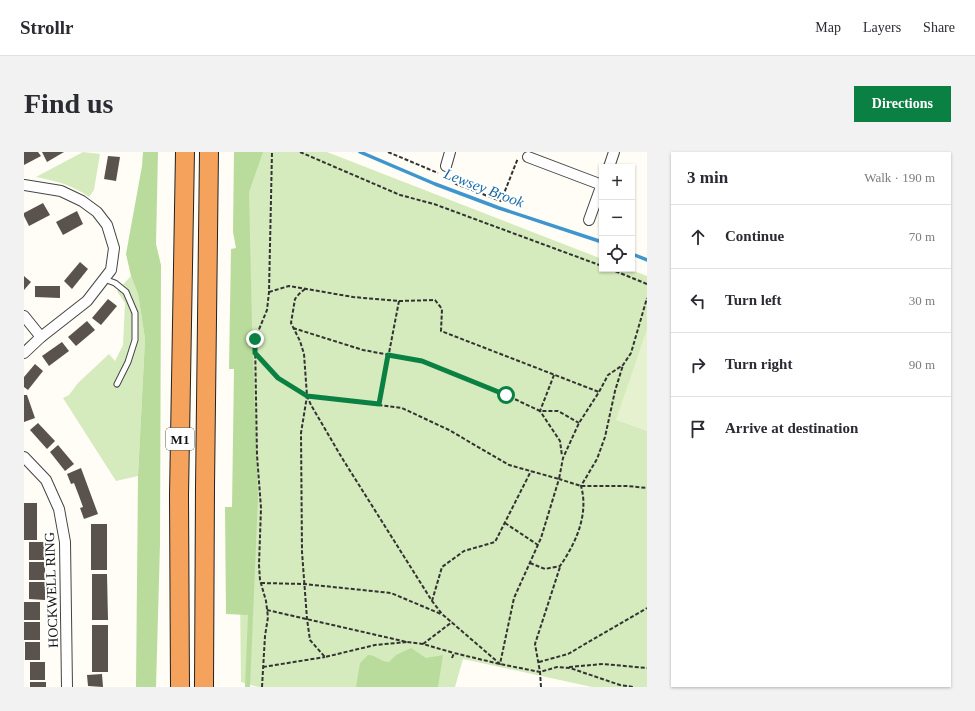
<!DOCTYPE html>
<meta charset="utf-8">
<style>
:root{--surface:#fff;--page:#f2f2f3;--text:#2b2b33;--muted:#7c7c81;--line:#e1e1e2;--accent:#0b8043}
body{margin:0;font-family:Georgia,serif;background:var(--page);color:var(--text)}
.controls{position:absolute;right:12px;top:12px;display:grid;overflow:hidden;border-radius:0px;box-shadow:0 1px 3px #0004}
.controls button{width:36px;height:36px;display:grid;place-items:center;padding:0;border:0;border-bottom:1px solid var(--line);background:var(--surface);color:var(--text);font:20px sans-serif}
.stop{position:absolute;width:12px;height:12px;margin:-9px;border:3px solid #0b8043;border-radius:50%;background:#fff}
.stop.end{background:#0b8043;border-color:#fff;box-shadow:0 1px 4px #0008}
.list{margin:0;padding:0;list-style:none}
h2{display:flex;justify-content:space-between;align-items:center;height:52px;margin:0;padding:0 16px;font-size:17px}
h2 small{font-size:13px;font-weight:400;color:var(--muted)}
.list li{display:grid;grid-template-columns:26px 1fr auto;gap:12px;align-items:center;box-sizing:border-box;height:64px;padding:0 16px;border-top:1px solid var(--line)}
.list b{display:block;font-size:15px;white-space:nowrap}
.list em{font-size:13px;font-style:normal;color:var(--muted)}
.icon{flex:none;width:22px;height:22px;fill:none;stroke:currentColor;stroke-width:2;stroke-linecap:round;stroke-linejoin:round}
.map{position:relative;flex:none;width:623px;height:535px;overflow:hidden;border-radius:0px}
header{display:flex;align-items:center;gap:24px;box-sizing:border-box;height:56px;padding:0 20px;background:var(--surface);border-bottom:1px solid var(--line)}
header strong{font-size:19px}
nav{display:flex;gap:22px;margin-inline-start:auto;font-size:14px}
.intro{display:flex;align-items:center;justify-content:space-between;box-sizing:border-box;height:96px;padding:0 24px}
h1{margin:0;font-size:28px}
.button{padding:10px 18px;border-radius:0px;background:var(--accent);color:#fff;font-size:14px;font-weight:700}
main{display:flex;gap:24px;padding:0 24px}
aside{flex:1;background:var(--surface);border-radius:0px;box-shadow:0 1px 3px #0004}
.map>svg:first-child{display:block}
.green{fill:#d5ebbd}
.forest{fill:#b9dc9c}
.pitch{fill:#e6f2cf}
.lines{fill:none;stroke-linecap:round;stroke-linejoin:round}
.stream{stroke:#3f96cf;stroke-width:3.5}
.building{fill:#5a524d}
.service-casing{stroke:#444;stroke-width:7}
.minor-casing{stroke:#444;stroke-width:12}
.motorway-casing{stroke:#222;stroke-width:20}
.path{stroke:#333;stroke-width:2;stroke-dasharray:4 2;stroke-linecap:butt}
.service{stroke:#fff;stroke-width:5}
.minor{stroke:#fff;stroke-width:10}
.motorway{stroke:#f5a25d;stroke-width:18}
.route{stroke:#0b8043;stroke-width:5}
.labels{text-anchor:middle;stroke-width:4;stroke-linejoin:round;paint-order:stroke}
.shield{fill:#fff;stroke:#585858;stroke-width:1}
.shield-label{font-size:13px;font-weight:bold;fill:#111}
.street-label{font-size:14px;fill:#111;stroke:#fff}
.water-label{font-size:15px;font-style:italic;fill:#1768a6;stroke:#fff}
</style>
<header>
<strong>Strollr</strong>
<nav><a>Map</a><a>Layers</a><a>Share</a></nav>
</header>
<div class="intro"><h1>Find us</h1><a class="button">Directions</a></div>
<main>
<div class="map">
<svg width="623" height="535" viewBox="0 0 623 535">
<rect width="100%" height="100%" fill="#fffdf5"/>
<!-- green -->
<g class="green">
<path d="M59 0 76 2 70 38 65 45C48 33 33 29 12 25Z"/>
<polygon points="211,0 303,0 578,107 578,117 605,117 623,124 623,535 568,535 439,507 431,535 234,535 217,530"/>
<polygon points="107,124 114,142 121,187 114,324 92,329 39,246 45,243 54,231 85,202 91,209 99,193 101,151 93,139"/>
</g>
<!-- forest -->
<g class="forest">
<polygon points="119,0 134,0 132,92 137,113 136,393 132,535 112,535 114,324 121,187 114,142 107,124 102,102 118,14"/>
<polygon points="210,0 239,0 225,40 228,173 234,345 226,535 221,535 224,463 202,462 201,355 208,355 210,217 205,217 207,97 212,96 209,80"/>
<path d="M387 496 402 506 419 503 414 535H332L336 511 344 503C352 503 357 510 365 510L372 503Z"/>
</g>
<!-- pitch -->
<polygon class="pitch" points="623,177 623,279 592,268"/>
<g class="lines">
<!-- stream -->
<g class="stream">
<polyline points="336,0 411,32 475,56 578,90"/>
<polyline points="608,102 623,108"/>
</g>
</g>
<!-- building -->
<g class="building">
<polygon points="0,0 14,0 17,4 0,13"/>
<polygon points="18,0 40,0 23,10"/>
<polygon points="84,4 96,5 92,29 80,27"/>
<polygon points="19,51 26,63 5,74 0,64 0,61"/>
<polygon points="53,59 59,72 39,83 32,70"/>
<polygon points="56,110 64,117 48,137 40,129"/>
<polygon points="0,124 7,130 0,138"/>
<polygon points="11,134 36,134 36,146 11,145"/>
<polygon points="84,147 93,154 77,173 68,166"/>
<polygon points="63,169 71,178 52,194 44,185"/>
<polygon points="38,190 45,199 25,214 18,204"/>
<polygon points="11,212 19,219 4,238 0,235 0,225"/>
<polygon points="0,243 3,243 11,266 0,270"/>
<polygon points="14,271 31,289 23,297 6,278"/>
<polygon points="34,293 50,312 41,319 26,300"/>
<polygon points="57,316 74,362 60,367 56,356 59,355 55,344 50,331 47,332 43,322"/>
<rect x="0" y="351" width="13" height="37"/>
<rect x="67" y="372" width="16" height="46"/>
<polygon points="5,390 21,390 20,408 5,408"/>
<rect x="5" y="410" width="16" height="18"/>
<polygon points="68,422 83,422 84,468 68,468"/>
<polygon points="5,430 21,430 21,448 5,447"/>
<rect x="0" y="450" width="16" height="18"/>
<rect x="0" y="470" width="16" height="18"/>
<rect x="68" y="473" width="16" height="47"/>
<rect x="1" y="490" width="15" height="18"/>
<rect x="6" y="510" width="15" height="18"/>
<polygon points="78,522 79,535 64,534 63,523"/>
<rect x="6" y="530" width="16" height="5"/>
</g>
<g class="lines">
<!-- service casing -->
<g class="service-casing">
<polyline id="service" points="80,127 91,131 102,140 111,161 111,188 104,210 93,232"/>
</g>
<!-- minor casing -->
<g class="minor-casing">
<g id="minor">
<polyline points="504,5 578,33"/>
<polyline points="422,14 426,0"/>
<polyline points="585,15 590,0"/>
<polyline points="0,33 37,39 58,49 73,60 83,73 90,96 87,118 63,149 17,185 0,201"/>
<polyline points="565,68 578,32"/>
<polyline points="0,164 17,185"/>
<polyline points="0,305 22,328 35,357 41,390 43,535"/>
</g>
</g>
<!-- motorway casing -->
<g class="motorway-casing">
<g id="motorway">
<polyline points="156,535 155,343 161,0"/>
<polyline points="180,535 181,335 185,0"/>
</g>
</g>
<!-- path -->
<g class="path">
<polyline points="276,0 376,43 410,52 578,114"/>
<polyline points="364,0 414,21"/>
<polyline points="421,24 432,32 477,49 494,6"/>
<polyline points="586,117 623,132"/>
<polyline points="281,137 275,142 271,147 267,171 276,189 280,202 283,244 287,253 318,306 408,449 418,462 476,512 490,446 517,386 535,327 557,334 604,334 623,336"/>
<polyline points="245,140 265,134 329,145 375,149 411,148 418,157 417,179 575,240"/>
<polyline points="269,176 339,198 398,209 482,243 516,259 534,259 555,271"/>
<polyline points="231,202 254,226 283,244 277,281 278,400 283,467 286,488 301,505 351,493 383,490"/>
<polyline points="530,223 516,259 536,289 538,304"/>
<polyline points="283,244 378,256 425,278 485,313 535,327 539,306 555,271 575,240 584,223 599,213 607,201 623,146"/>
<polyline points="355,253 375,149"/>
<polyline points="481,371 514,393"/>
<path d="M506 411 521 417 536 414C552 391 565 362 557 334L573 307 581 285 591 239 599 213"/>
<polyline points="237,431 280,432 367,441 417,462"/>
<polyline points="408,449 418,415 440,399 471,390 507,319"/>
<polyline points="243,458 383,490 399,492 430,501"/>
<polyline points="399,492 428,470"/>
<polyline points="428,506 430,501 476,512 516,520 533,515 546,516 596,533 609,535"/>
<polyline points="515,510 544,502 623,456"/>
<polyline points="239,515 301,505"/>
<polyline points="545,515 579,512 623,516"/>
<polyline points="238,535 241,484 244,465 242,449 236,428 235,413 237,356 233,303 231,187 243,158 245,140 248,0"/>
<polyline points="517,535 516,520 511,492 536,415"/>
</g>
<!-- service -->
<use href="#service" class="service"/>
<!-- minor -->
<use href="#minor" class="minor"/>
<!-- motorway -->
<use href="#motorway" class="motorway"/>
</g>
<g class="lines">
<!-- route -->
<polyline class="route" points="231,187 231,201 254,226 283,244 355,252 364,203 398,209 482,243"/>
</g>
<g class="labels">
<!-- shield labels -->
<rect class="shield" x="142" y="276" width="28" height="22" rx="3"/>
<g class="shield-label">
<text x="156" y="292">M1</text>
</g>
<!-- street labels -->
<g class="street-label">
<text transform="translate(27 438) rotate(-92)" y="5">HOCKWELL RING</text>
</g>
<!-- water labels -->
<g class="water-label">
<text transform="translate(460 36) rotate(21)" y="5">Lewsey Brook</text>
</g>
</g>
</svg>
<div class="controls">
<button>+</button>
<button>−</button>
<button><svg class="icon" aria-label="locate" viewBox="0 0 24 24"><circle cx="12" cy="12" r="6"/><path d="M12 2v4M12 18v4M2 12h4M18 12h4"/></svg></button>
</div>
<div class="stop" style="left:482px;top:243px"></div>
<div class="stop end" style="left:231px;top:187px"></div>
</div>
<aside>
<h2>3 min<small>Walk · 190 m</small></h2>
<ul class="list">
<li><svg class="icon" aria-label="ahead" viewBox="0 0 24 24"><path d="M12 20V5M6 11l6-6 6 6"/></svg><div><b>Continue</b></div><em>70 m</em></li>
<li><svg class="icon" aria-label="left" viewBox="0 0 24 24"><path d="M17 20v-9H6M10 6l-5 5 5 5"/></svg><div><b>Turn left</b></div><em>30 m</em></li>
<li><svg class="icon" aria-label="right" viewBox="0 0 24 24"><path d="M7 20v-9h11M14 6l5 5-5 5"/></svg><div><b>Turn right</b></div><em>90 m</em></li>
<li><svg class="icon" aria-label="arrive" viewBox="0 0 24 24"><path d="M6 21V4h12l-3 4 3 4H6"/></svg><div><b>Arrive at destination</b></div></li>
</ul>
</aside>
</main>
